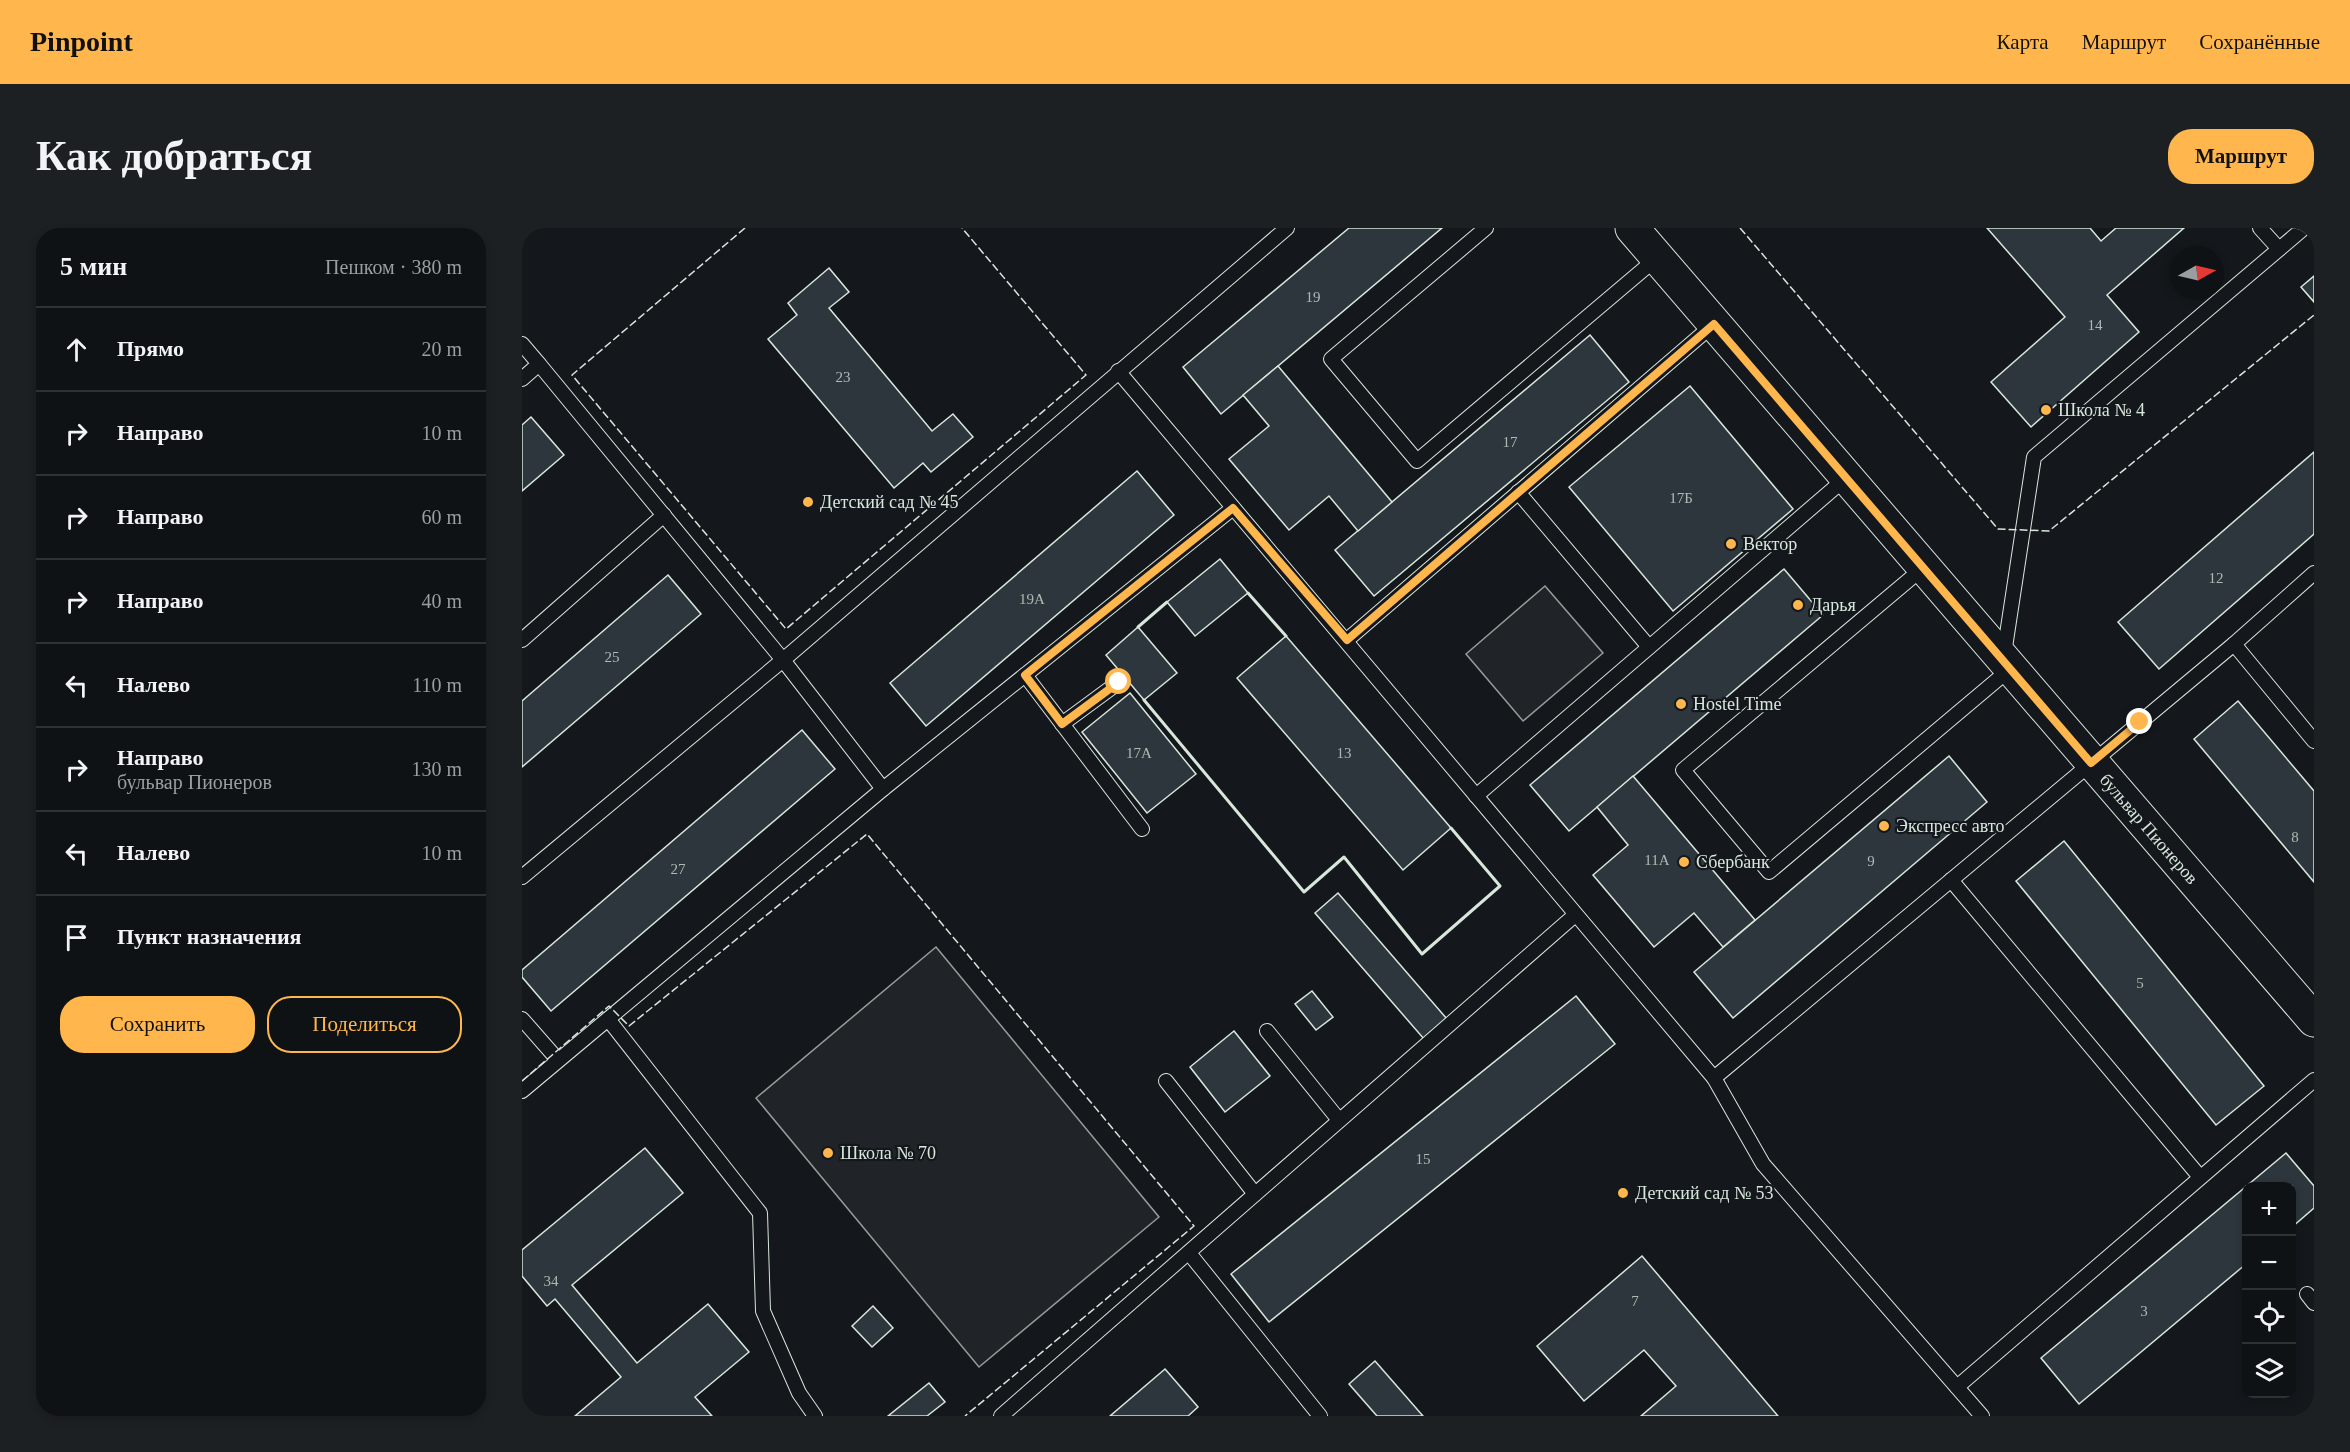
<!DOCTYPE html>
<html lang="ru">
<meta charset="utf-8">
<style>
:root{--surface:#0f1215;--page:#1d2022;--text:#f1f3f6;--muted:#9b9ea0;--line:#2f3234;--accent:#ffb74d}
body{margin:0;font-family:Georgia,serif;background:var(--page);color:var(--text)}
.controls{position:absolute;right:18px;bottom:18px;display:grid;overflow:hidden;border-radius:12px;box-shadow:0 3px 9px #0003}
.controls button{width:54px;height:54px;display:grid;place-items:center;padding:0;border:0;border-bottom:2px solid var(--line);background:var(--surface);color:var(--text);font:30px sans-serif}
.compass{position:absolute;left:1648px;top:18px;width:54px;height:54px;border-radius:50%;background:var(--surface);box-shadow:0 3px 9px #0003;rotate:82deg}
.stop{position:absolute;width:18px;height:18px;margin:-14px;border:4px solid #ffb74d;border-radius:50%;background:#fff}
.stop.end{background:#ffb74d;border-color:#fff;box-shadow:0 2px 6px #0008}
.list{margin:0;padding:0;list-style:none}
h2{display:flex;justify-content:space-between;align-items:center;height:78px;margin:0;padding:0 24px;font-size:26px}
h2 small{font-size:20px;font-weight:400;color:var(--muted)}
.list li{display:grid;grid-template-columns:39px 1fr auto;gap:18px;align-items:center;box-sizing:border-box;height:84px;padding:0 24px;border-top:2px solid var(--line)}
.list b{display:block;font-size:22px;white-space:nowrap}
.list p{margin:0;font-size:20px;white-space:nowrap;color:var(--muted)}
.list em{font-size:20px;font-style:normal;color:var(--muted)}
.actions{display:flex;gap:12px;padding:18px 24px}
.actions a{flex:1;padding:14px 0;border:2px solid var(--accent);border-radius:24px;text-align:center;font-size:21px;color:var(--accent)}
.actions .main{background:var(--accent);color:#111}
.icon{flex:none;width:33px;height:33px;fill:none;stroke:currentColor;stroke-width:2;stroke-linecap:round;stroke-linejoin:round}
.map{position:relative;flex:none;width:1792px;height:1188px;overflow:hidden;border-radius:24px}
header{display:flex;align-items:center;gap:36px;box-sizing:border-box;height:84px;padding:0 30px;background:var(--accent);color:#111}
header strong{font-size:28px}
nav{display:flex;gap:33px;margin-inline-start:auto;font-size:21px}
.intro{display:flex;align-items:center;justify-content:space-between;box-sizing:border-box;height:144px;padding:0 36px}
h1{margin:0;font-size:42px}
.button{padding:15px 27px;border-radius:24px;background:var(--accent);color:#111;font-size:21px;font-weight:700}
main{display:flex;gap:36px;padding:0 36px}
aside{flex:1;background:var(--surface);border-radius:24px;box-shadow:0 3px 9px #0003}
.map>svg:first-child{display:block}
.green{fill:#202428;stroke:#939e99;stroke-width:1.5}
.building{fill:#2c363c;stroke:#d8e6dc;stroke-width:1.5}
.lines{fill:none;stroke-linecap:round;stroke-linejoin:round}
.lane-casing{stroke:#d8e6dc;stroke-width:16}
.secondary-casing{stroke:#d8e6dc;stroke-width:35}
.lane{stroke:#14181c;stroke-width:14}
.secondary{stroke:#14181c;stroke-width:33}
.fence{stroke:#d8e6dc;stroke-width:1.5;stroke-dasharray:8 3;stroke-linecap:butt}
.wall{stroke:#d8e6dc;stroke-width:3}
.route{stroke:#ffb74d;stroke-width:8}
.poi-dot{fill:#ffb74d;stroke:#14181c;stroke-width:2}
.labels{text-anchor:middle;stroke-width:4.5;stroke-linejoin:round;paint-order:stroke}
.number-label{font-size:15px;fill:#adbab4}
.poi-label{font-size:18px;fill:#d8e6dc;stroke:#14181c;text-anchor:start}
.street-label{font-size:18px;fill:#d8e6dc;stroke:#14181c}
</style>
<header>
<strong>Pinpoint</strong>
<nav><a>Карта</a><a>Маршрут</a><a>Сохранённые</a></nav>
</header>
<div class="intro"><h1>Как добраться</h1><a class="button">Маршрут</a></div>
<main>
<aside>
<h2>5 мин<small>Пешком · 380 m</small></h2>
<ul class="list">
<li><svg class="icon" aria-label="ahead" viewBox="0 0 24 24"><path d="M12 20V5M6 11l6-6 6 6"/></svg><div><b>Прямо</b></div><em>20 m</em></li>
<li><svg class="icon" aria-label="right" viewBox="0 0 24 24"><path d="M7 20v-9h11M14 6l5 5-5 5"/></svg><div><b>Направо</b></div><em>10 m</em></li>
<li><svg class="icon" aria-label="right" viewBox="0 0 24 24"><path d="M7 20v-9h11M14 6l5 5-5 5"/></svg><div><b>Направо</b></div><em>60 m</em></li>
<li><svg class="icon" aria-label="right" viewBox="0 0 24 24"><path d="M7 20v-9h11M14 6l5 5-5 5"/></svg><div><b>Направо</b></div><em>40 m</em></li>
<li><svg class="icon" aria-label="left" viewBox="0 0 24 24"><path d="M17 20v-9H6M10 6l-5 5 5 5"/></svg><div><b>Налево</b></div><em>110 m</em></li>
<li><svg class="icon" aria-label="right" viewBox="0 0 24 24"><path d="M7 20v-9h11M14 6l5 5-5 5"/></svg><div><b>Направо</b><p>бульвар Пионеров</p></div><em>130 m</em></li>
<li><svg class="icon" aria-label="left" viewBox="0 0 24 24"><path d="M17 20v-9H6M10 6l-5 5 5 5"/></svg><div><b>Налево</b></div><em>10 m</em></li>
<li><svg class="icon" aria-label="arrive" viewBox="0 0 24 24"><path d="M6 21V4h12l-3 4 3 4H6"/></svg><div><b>Пункт назначения</b></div></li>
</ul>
<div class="actions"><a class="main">Сохранить</a><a>Поделиться</a></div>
</aside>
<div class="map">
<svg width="1792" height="1188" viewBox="0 0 1792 1188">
<rect width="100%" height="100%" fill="#14181c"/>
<!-- green -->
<g class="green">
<polygon points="1023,358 1081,425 1001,493 944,426"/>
<polygon points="414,719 637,989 457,1139 234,870"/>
</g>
<!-- building -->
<g class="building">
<polygon points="827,0 920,0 699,186 661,139"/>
<polygon points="1465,0 1568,0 1579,13 1594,0 1662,0 1585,67 1617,104 1509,199 1469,154 1543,89"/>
<polygon points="307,40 327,64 307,80 410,203 431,186 451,209 409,244 401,235 372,260 246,111 275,87 266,75"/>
<polygon points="1792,48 1792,74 1779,59"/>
<polygon points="1068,107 1107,154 852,368 813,322"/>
<polygon points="756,138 870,274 836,303 807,268 767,302 707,231 747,198 721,167"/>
<polygon points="1168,158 1271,281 1151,383 1047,259"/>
<polygon points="9,189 42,227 0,263 0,197"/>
<polygon points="1792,224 1792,306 1637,441 1596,394"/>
<polygon points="615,243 652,287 404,498 368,455"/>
<polygon points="698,331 726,365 673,408 645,374"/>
<polygon points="1262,341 1301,387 1047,603 1008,557"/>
<polygon points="146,347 179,386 0,539 0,473"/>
<polygon points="616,399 655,445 622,472 584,427"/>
<polygon points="764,408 929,600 881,642 715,450"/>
<polygon points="608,465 674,546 625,585 560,504"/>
<polygon points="1716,473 1792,563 1792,654 1672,511"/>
<polygon points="280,502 313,541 29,783 0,749 0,742"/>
<polygon points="1427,528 1465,574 1211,790 1172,744"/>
<polygon points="1111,548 1233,692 1201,719 1172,685 1132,719 1071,647 1106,617 1075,579"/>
<polygon points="1542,613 1742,858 1694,897 1494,653"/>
<polygon points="816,665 925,791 902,811 793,685"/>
<polygon points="790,763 811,789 794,802 773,776"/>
<polygon points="1054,768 1093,816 747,1094 709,1046"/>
<polygon points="712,803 748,848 703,884 668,839"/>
<polygon points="123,920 161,965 50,1057 115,1135 186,1076 227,1124 173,1169 190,1188 53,1188 99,1149 33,1071 25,1078 0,1048 0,1022"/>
<polygon points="1764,925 1792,958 1792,980 1770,999 1770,958 1724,958 1724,1036 1557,1176 1519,1130"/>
<polygon points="1120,1028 1256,1188 1119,1188 1154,1158 1122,1122 1062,1173 1015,1118"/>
<polygon points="351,1078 371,1100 350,1119 330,1098"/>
<polygon points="853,1133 901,1188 855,1188 827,1156"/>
<polygon points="643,1141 676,1179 666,1188 588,1188"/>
<polygon points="407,1155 423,1174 405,1188 366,1188"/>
</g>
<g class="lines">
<!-- lane casing -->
<g class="lane-casing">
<g id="lane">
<polyline points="964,0 809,131 895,233 1135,30"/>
<polyline points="1738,0 1757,21"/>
<polyline points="0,116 17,136 0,151"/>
<polyline points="17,136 261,432 361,561"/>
<polyline points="596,143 1192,850 1241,936 1460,1188"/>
<polyline points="996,264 1127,419"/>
<polyline points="1401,340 1161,542 1247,644 1488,441"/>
<polyline points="0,412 142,287"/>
<polyline points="825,412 1192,96"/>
<polyline points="1712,416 1792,513"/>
<polyline points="1482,426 1512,229 1782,0"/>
<polyline points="503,447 620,601"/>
<polyline points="540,496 597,454"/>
<polyline points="954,568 1324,250"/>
<polyline points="0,649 261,432 765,0"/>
<polyline points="1429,652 1678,949"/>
<polyline points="0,791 36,832"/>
<polyline points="86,791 361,561 711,280"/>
<polyline points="745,803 817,892"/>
<polyline points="1192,850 1712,416 1792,345"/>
<polyline points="644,853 733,966"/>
<polyline points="0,863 86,791 238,985 241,1083 277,1165 293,1188"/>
<polyline points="667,1025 798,1188"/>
<polyline points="1785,1066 1792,1075"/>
<polyline points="1435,1159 1792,852"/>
<polyline points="479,1188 1053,687"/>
</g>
</g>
<!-- secondary casing -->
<g class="secondary-casing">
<polyline id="secondary" points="1110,0 1792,792"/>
</g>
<!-- lane -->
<use href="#lane" class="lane"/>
<!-- secondary -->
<use href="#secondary" class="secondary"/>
<!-- fence -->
<g class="fence">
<polyline points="223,0 50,147 264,401 564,147 440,0"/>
<polyline points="1218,0 1476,301 1527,303 1792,87"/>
<polyline points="0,853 87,778 107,798 345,606 672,998 443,1188"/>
</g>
<!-- wall -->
<g class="wall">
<polyline points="726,365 764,408"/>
<polyline points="616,399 645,374"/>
<polyline points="622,472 782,664 822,629 900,726 978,658 929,600"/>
</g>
</g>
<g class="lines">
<!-- route -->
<polyline class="route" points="597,454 540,496 503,447 711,280 825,412 1192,96 1569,535 1618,494"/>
</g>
<!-- markers -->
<g class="poi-dot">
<circle cx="1524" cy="182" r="6"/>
<circle cx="286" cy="274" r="6"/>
<circle cx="1209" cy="316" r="6"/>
<circle cx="1276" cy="377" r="6"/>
<circle cx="1159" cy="476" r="6"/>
<circle cx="1362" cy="598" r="6"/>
<circle cx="1162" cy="634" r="6"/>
<circle cx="306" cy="925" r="6"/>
<circle cx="1101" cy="965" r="6"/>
</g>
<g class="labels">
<!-- number labels -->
<g class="number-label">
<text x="791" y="74">19</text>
<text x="1573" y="102">14</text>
<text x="321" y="154">23</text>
<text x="988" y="219">17</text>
<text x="1159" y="275">17Б</text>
<text x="1694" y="355">12</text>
<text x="510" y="376">19А</text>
<text x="90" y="434">25</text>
<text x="617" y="530">17А</text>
<text x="822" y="530">13</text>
<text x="1773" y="614">8</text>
<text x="1135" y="637">11А</text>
<text x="1349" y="638">9</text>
<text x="156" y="646">27</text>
<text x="1618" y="760">5</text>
<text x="901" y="936">15</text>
<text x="29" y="1058">34</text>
<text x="1113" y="1078">7</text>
<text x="1622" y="1088">3</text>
</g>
<!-- poi labels -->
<g class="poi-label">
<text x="1536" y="188">Школа № 4</text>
<text x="298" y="280">Детский сад № 45</text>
<text x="1221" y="322">Вектор</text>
<text x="1288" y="383">Дарья</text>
<text x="1171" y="482">Hostel Time</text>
<text x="1374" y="604">Экспресс авто</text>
<text x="1174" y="640">Сбербанк</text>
<text x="318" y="931">Школа № 70</text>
<text x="1113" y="971">Детский сад № 53</text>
</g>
<!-- street labels -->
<g class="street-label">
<text transform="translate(1627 601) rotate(49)" y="6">бульвар Пионеров</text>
</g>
</g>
</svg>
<div class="controls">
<button>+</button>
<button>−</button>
<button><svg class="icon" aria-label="locate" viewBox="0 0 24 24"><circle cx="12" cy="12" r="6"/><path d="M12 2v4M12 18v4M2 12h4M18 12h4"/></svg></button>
<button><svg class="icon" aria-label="layers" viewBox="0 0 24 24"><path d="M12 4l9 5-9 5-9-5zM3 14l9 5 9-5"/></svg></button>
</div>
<svg class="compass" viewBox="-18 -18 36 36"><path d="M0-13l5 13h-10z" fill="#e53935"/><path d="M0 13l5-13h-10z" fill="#9b9ea0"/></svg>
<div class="stop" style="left:597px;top:454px"></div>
<div class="stop end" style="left:1618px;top:494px"></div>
</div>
</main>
